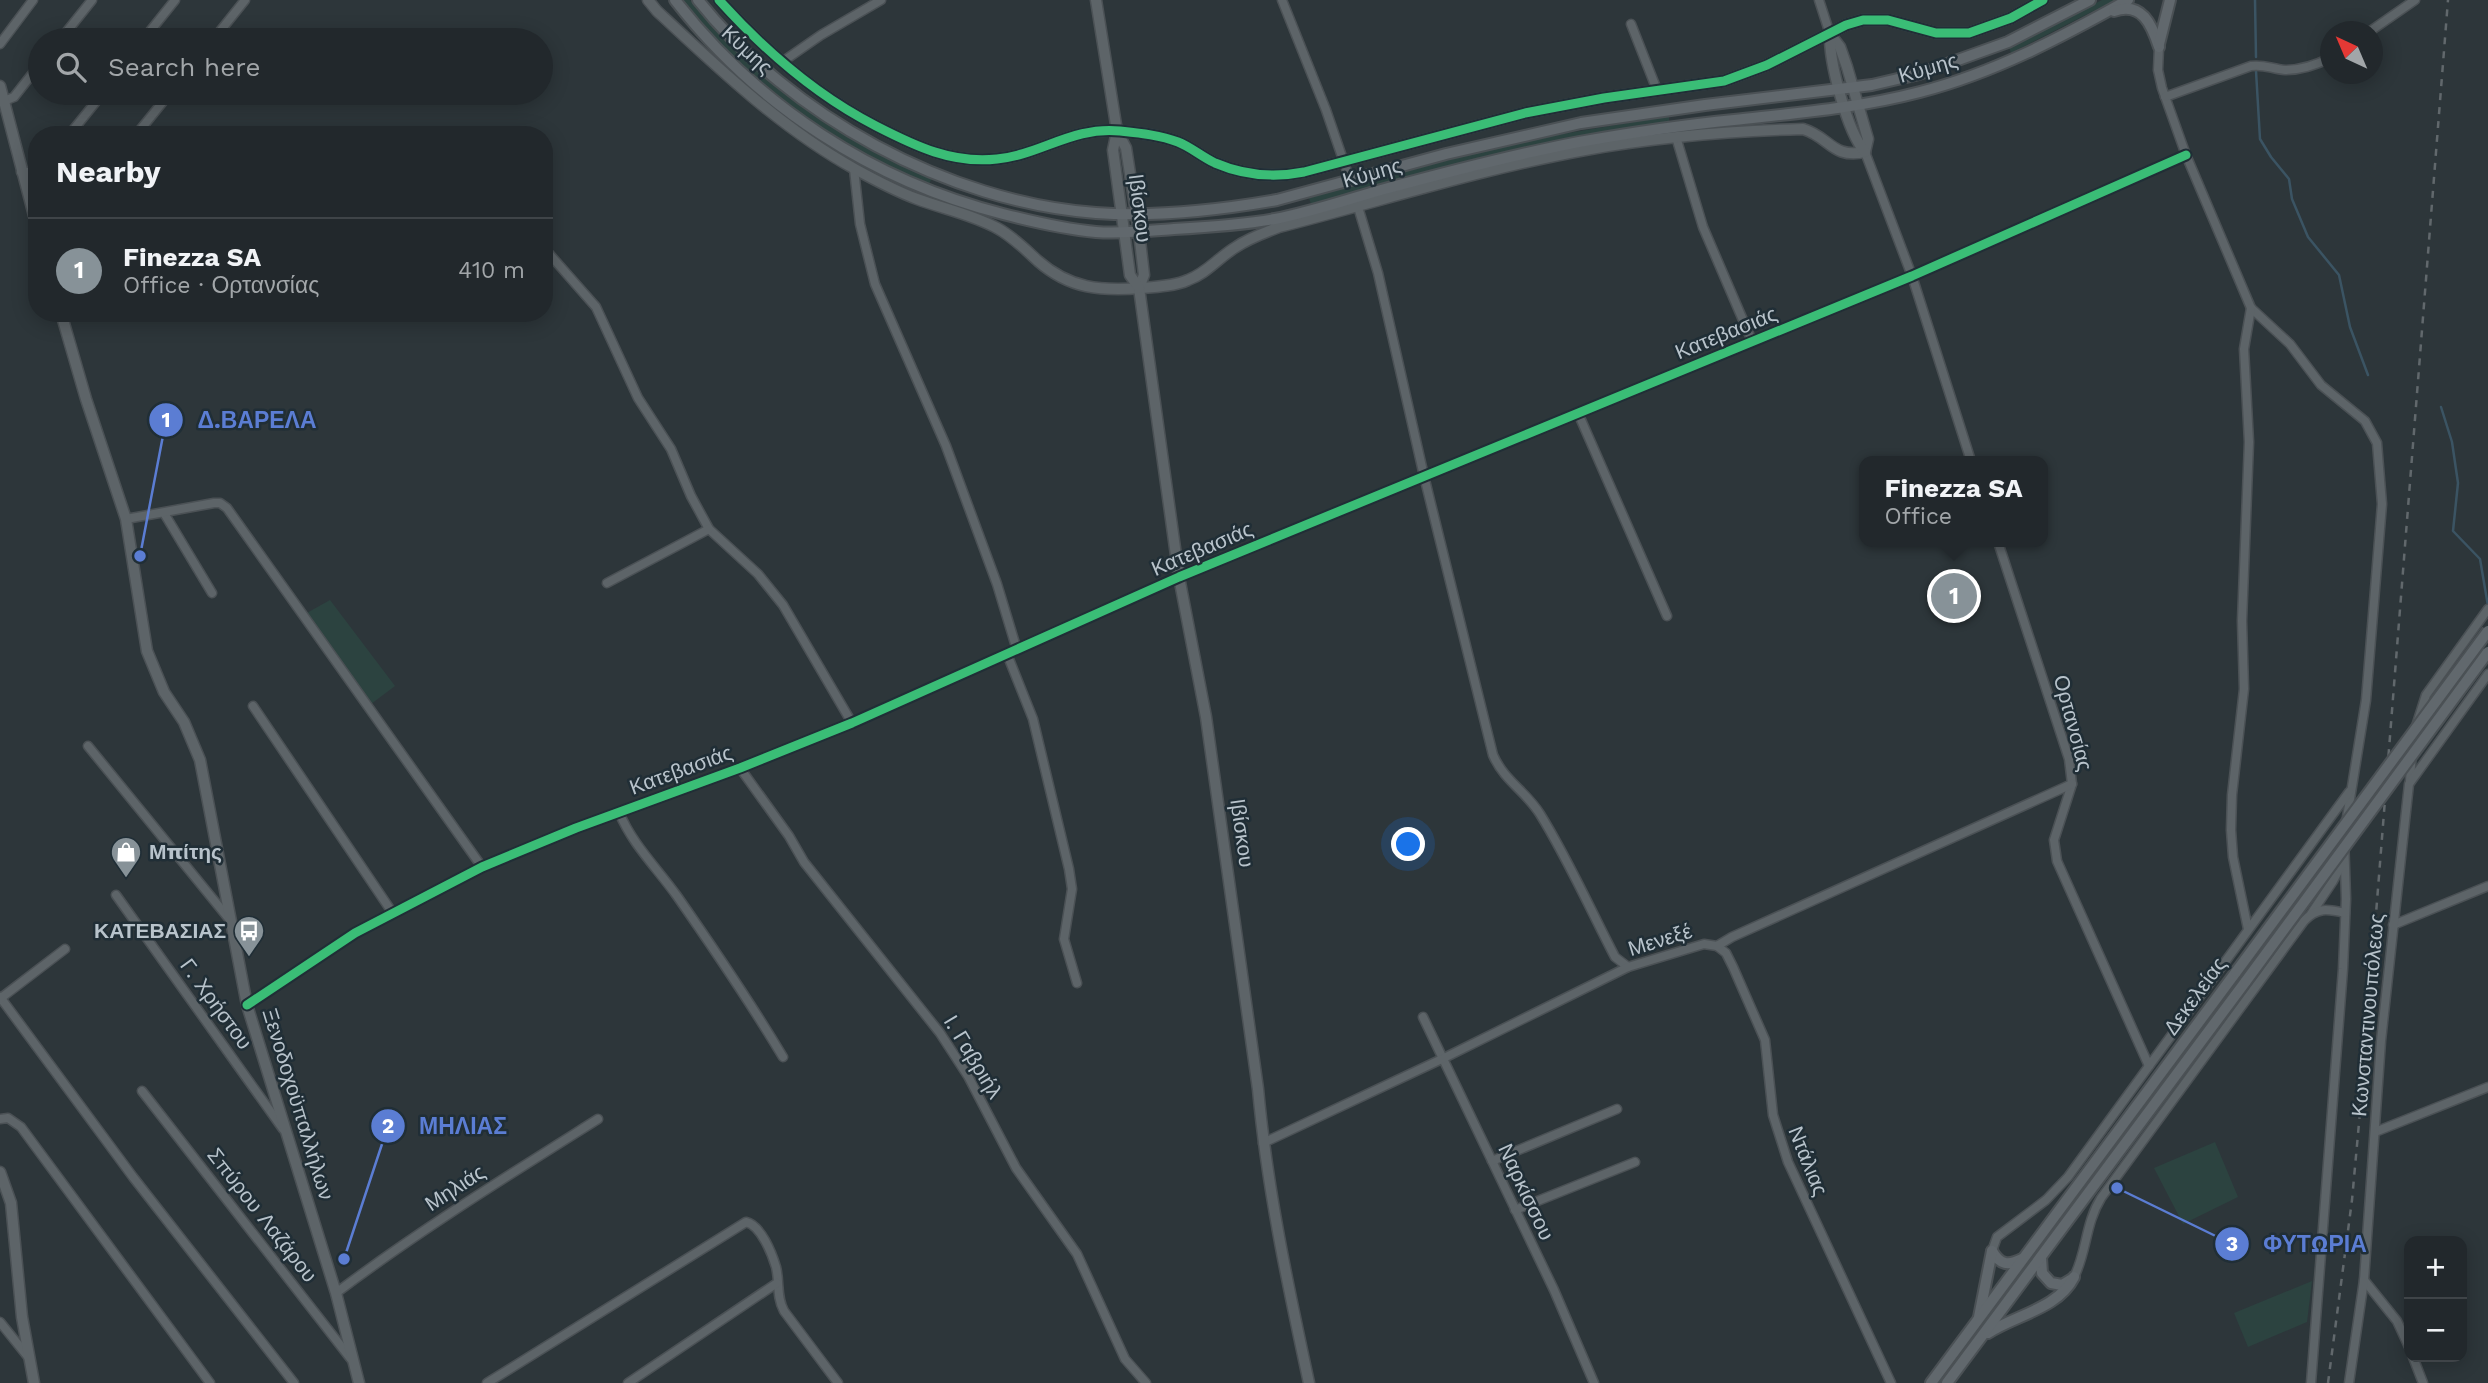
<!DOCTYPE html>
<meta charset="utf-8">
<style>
:root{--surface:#22282c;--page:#2a3034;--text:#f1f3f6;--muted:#a2a6a9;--line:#3f4448;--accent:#879298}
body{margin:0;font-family:"Work Sans",sans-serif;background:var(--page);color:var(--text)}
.controls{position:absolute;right:21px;bottom:21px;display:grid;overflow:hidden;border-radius:14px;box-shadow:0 4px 18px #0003}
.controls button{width:63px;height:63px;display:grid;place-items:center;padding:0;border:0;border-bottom:2px solid var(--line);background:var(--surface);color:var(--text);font:35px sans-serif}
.compass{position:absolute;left:2320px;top:21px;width:63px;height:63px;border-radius:50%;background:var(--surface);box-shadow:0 4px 18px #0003;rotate:316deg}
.you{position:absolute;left:1409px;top:845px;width:24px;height:24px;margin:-18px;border:5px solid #fff;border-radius:50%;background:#1a73e8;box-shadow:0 0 0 10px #1a73e833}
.badge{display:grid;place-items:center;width:46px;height:46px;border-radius:50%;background:var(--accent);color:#fff;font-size:23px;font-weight:700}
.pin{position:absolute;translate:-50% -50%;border:4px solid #fff;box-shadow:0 2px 7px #0006}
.popup{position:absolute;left:1859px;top:456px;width:189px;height:91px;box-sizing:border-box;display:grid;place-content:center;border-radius:14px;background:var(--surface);filter:drop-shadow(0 2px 5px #0005);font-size:23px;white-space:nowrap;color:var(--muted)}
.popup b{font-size:26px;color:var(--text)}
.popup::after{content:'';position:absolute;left:50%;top:100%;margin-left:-14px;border:14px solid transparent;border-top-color:var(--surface)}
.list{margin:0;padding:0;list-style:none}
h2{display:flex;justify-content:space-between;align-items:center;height:91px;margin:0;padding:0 28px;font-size:30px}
h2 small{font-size:23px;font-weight:400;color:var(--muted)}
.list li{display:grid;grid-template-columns:46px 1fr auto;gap:21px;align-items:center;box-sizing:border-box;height:105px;padding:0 28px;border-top:2px solid var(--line)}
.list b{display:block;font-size:26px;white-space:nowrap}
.list p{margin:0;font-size:23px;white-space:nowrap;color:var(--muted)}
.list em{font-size:23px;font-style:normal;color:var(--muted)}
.icon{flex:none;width:38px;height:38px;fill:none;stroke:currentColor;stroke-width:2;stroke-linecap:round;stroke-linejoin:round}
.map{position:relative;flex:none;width:2488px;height:1383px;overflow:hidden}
.search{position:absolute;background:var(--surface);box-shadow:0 4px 18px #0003;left:28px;top:28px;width:525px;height:77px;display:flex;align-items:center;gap:18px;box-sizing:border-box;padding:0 24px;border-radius:38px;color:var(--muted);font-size:26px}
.panel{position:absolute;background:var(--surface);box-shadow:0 4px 18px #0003;left:28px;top:126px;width:525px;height:196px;border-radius:28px}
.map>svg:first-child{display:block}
.green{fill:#2c4340}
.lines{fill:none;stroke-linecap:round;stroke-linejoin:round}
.stream{stroke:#3b5463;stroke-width:2.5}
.minor-casing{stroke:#4b5155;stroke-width:11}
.tertiary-casing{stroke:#4b5155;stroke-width:13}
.secondary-casing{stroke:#4b5155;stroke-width:14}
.minor{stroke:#5d6468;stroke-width:8}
.tertiary{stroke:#5d6468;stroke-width:10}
.secondary{stroke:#61686d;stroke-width:10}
.rail{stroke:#61686c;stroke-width:2.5;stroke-dasharray:7 7;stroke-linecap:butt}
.secondary-bridge-casing{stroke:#4b5155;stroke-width:14;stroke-linecap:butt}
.secondary-bridge{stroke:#61686d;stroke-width:10}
.cycleway-casing{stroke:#202e36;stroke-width:13}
.cycleway{stroke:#3abd76;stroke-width:9}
.labels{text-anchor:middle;stroke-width:5;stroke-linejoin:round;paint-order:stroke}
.street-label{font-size:21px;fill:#b8c3cb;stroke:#202e36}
.poi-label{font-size:21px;font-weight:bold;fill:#b8c3cb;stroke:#202e36;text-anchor:start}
.leader{fill:none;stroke:#5b7dd3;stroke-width:2.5}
.callout-dot{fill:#5b7dd3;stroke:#202e36;stroke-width:2.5}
.mark-label{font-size:21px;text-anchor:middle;font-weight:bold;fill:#fff}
.callout-label{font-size:23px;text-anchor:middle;font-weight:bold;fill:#5b7dd3;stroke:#202e36;stroke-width:5;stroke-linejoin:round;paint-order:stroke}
</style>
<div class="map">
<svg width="2488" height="1383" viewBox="0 0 2488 1383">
<rect width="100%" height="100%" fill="#2d363a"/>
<!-- green -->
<g class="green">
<path d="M682 0H690C756 82 835 137 932 178L929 184C828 143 750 85 682 0Z"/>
<polygon points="2102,0 2115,0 2011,53 2009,47"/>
<polygon points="1669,116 1669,122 1516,149 1311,204 1309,198 1515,142"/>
<polygon points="330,600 395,686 371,704 305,614"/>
<polygon points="2215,1142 2238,1197 2183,1224 2154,1168"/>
<polygon points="2312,1281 2307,1322 2248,1347 2234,1313"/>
</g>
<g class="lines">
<!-- stream -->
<g class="stream">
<polyline points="2255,0 2256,57"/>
<polyline points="2256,71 2260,139 2271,157 2289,179 2292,199 2308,237 2339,275 2350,327 2368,375"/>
<polyline points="2441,407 2452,442 2458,483 2453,531 2480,559 2488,606"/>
</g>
<!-- minor casing -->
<g class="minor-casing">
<g id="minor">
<polyline points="1282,0 1326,110 1350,180"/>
<polyline points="1819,0 1830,34"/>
<polyline points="1631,24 1657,90"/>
<polyline points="2369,32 2415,0"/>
<polyline points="60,40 92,0"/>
<polyline points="143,40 175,0"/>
<polyline points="213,40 245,0"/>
<polyline points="0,44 33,0"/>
<polyline points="2159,47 2158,70 2162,88 2186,155 2251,308 2290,344 2321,385 2365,421 2377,443 2382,504 2366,700 2344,836 2346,899 2343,969 2311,1383"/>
<polyline points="782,62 821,35 881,0"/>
<path d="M2165 97 2251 66C2264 64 2272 69 2285 70 2301 70 2316 65 2330 58"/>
<polyline points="4,101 14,97 40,64"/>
<polyline points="69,135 103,93"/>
<polyline points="136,135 170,93"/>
<polyline points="1676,137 1703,227 1752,341"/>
<polyline points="1865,152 1912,276 1971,461"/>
<polyline points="854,169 860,224 875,284 946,446 997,584 1017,650"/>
<polyline points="21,172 37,172"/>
<path d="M1358 207 1378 273 1424 476 1493 755C1505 782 1525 790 1540 814 1568 859 1590 909 1615 957L1628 967"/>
<polyline points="544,248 596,307 638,398 671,449 691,496 709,529 758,574 783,605 852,723"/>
<polyline points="1578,413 1667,616"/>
<polyline points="164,513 212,593"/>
<polyline points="126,519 214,503 220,503 227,508 482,867"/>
<polyline points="1998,542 2069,759 2072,784 2054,840 2057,861 2149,1066"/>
<polyline points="607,583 709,529"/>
<polyline points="1007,654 1033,719 1069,869 1072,889 1064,939 1077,983"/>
<polyline points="253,706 392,912"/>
<polyline points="88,746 230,920"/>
<polyline points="740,768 789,836 804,862 940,1033 968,1076 1016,1168 1077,1254 1125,1359 1146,1383"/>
<polyline points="2410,781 2413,736 2426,695 2488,609"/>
<path d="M619 812C632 844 657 868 677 896 714 949 750 1002 783 1057"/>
<polyline points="116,895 283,1129"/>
<polyline points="2311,914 2333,881 2344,860"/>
<polyline points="2393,925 2488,886"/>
<polyline points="2248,929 2233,857 2231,830 2232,795 2244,689 2242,621 2249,442 2244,349 2251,308"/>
<polyline points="1717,946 1726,953 1733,967 1765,1040 1773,1115 1788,1162 1891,1383"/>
<polyline points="0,997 133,1177 294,1383"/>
<polyline points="1,998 65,949"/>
<polyline points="247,1005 355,933 482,867 576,828 740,768 852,723 1179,577 1912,276 2186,155"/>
<polyline points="1423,1017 1554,1290 1594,1383"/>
<polyline points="142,1091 351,1359"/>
<polyline points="0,1119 8,1118 21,1127 210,1383"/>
<polyline points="2375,1132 2488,1087"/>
<polyline points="1263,1143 1444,1058 1628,967 1704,944 1717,946 1732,937 2072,784"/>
<polyline points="1492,1161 1617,1109"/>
<polyline points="1515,1210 1635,1162"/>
<polyline points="1992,1251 1997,1237 2046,1200 2068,1177 2349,792"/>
<path d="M2074 1277C2087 1252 2085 1224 2101 1198L2304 921C2317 907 2328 909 2345 913"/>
<polyline points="2364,1280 2397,1321 2409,1347"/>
<path d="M336 1293C420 1230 509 1175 598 1119"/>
<polyline points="0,1322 29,1358"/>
<polyline points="2413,1357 2423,1383"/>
<path d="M487 1383 746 1222C761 1225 772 1254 776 1267 780 1283 776 1296 784 1311L838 1383"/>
<polyline points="628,1383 777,1283"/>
<polyline points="2349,1383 2364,1280 2381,1041 2409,784 2488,674"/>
</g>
</g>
<!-- tertiary casing -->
<g class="tertiary-casing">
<g id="tertiary">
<path d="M648 0 657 11C718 68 781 128 855 169 875 180 896 191 917 199 944 209 971 214 997 228 1012 236 1025 249 1038 261 1070 289 1100 291 1142 288 1156 287 1175 286 1188 280 1207 273 1219 257 1236 247 1249 238 1264 233 1279 227 1381 201 1481 169 1585 150 1657 137 1730 131 1803 129 1830 137 1832 159 1865 152"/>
<path d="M719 0C765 51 815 95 876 126 915 146 952 164 997 159 1040 155 1073 126 1120 131 1139 133 1160 135 1178 142 1191 147 1202 157 1215 163 1243 175 1274 178 1304 172L1525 113 1604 98 1724 81 1767 65 1846 25 1863 20H1888L1936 33H1969L2011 18 2043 0"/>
<path d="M1096 0 1117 131 1126 148 1139 232 1144 275 1139 288 1179 577 1206 717 1258 1089C1267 1188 1288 1286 1309 1383"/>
<polyline points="1830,34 1840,47 1847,67 1868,139 1865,152"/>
<path d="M1830 34C1829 62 1847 131 1865 152"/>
<polyline points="0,86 37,227"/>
<polyline points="1117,131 1113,150 1130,275 1139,288"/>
<polyline points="61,313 86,399 126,519 147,651 164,692 184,722 200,760 247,1005 336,1293 359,1383"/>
<polyline points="0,1172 11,1203 22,1317 34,1383"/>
</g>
</g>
<!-- secondary casing -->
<g class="secondary-casing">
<g id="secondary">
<path d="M675 0C757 106 873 181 1003 214 1034 222 1064 229 1096 232 1122 234 1148 231 1174 229 1208 227 1242 225 1275 219 1311 212 1346 200 1381 190 1447 172 1512 155 1579 142 1630 133 1683 125 1734 120 1797 113 1859 108 1920 92 1994 73 2062 37 2128 0"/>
<path d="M698 0C790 116 948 202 1096 213 1154 217 1220 210 1277 200L1446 154 1581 123 1705 105 1872 85 1919 74 2008 42 2090 0"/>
<path d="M2114 11C2142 1 2152 25 2159 47"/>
<polyline points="2159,44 2170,0"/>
<path d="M1992 1251C2000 1265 2008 1266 2022 1259"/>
<polyline points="2041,1257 2042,1273 2051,1283 2062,1285 2072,1279"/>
<polyline points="1979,1317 1992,1251"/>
<path d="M1988 1333C2015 1315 2058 1309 2074 1277"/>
<polyline points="1931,1383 2236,972"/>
<polyline points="1947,1383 2246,981"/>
</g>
</g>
<!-- minor -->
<use href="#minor" class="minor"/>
<!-- tertiary -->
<use href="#tertiary" class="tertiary"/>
<!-- secondary -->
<use href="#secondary" class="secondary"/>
<!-- rail -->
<polyline class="rail" points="2328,1383 2352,1200 2363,1079 2448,0"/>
<!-- secondary-bridge casing -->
<g class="secondary-bridge-casing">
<g id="secondary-bridge">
<polyline points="2236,972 2488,631"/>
<polyline points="2246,981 2488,652"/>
</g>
</g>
<!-- secondary-bridge -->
<use href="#secondary-bridge" class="secondary-bridge"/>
<!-- cycleway casing -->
<g class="cycleway-casing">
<g id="cycleway">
<path d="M719 0C765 51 815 95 876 126 915 146 952 164 997 159 1040 155 1073 126 1120 131 1139 133 1160 135 1178 142 1191 147 1202 157 1215 163 1243 175 1274 178 1304 172L1525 113 1604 98 1724 81 1767 65 1846 25 1863 20H1888L1936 33H1969L2011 18 2043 0"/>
<polyline points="247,1005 355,933 482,867 576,828 740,768 852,723 1179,577 1912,276 2186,155"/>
</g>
</g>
<!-- cycleway -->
<use href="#cycleway" class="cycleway"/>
</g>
<!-- icons -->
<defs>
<g id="shop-pin" transform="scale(1.575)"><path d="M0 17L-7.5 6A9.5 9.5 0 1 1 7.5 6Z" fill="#879298" stroke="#202e36"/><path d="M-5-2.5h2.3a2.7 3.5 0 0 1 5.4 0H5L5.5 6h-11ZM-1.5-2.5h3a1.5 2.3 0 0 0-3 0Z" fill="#fff"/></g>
<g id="bus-pin" transform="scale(1.575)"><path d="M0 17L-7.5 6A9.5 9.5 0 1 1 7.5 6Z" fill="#879298" stroke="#202e36"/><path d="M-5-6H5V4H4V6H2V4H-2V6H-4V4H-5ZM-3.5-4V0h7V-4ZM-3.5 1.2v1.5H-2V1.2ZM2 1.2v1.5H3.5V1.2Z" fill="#fff"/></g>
</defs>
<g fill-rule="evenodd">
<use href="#shop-pin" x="126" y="852"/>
<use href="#bus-pin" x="249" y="931"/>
</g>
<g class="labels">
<!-- street labels -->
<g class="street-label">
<text transform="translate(747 50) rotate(43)" y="7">Κύμης</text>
<text transform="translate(1928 68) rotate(-16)" y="7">Κύμης</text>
<text transform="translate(1372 173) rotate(-16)" y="7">Κύμης</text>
<text transform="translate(1140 208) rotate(83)" y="7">Ιβίσκου</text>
<text transform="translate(1726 333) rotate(-22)" y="7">Κατεβασιάς</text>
<text transform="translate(1202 549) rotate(-23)" y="7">Κατεβασιάς</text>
<text transform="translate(2073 723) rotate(75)" y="7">Ορτανσίας</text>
<text transform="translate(681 770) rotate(-20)" y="7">Κατεβασιάς</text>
<text transform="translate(1242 833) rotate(82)" y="7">Ιβίσκου</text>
<text transform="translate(1660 940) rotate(-17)" y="7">Μενεξέ</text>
<text transform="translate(2195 996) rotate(-54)" y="7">Δεκελείας</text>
<text transform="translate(216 1004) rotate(54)" y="7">Γ. Χρήστου</text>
<text transform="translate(2368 1015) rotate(-85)" y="7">Κωνσταντινουπόλεως</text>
<text transform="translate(973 1057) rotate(59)" y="7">Ι. Γαβριήλ</text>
<text transform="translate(298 1104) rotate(73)" y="7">Ξενοδοχοϋπαλλήλων</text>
<text transform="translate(1808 1161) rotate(68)" y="7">Ντάλιας</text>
<text transform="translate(455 1188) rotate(-33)" y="7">Μηλιάς</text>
<text transform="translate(1526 1192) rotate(65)" y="7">Ναρκίσσου</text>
<text transform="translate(262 1215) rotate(52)" y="7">Σπύρου Λαζάρου</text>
</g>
<!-- poi labels -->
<g class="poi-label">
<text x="149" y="859">Μπίτης</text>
<text x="226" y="938" text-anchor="end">ΚΑΤΕΒΑΣΙΑΣ</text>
</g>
</g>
<!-- callouts -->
<path class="leader" d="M140 556L166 420M344 1259L388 1126M2117 1188L2232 1244"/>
<g class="callout-dot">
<circle cx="140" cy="556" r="7"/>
<circle cx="344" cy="1259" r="7"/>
<circle cx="2117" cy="1188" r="7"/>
<circle cx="166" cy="420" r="18"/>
<circle cx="388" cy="1126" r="18"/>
<circle cx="2232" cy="1244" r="18"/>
</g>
<g class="mark-label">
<text x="166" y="427">1</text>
<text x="388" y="1133">2</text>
<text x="2232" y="1251">3</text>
</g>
<g class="callout-label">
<text x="257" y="428">Δ.ΒΑΡΕΛΑ</text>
<text x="463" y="1134">ΜΗΛΙΑΣ</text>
<text x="2315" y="1252">ΦΥΤΩΡΙΑ</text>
</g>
</svg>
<div class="controls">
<button>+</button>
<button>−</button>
</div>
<svg class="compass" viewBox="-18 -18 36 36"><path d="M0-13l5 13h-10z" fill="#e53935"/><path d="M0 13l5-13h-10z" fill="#a2a6a9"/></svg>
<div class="you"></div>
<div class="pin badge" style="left:1954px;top:596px">1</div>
<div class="popup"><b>Finezza SA</b>Office</div>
<div class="search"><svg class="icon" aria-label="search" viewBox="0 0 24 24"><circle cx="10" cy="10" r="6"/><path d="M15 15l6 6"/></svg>Search here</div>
<section class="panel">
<h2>Nearby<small></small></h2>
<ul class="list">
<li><span class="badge">1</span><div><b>Finezza SA</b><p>Office · Ορτανσίας</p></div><em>410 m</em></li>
</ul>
</section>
</div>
